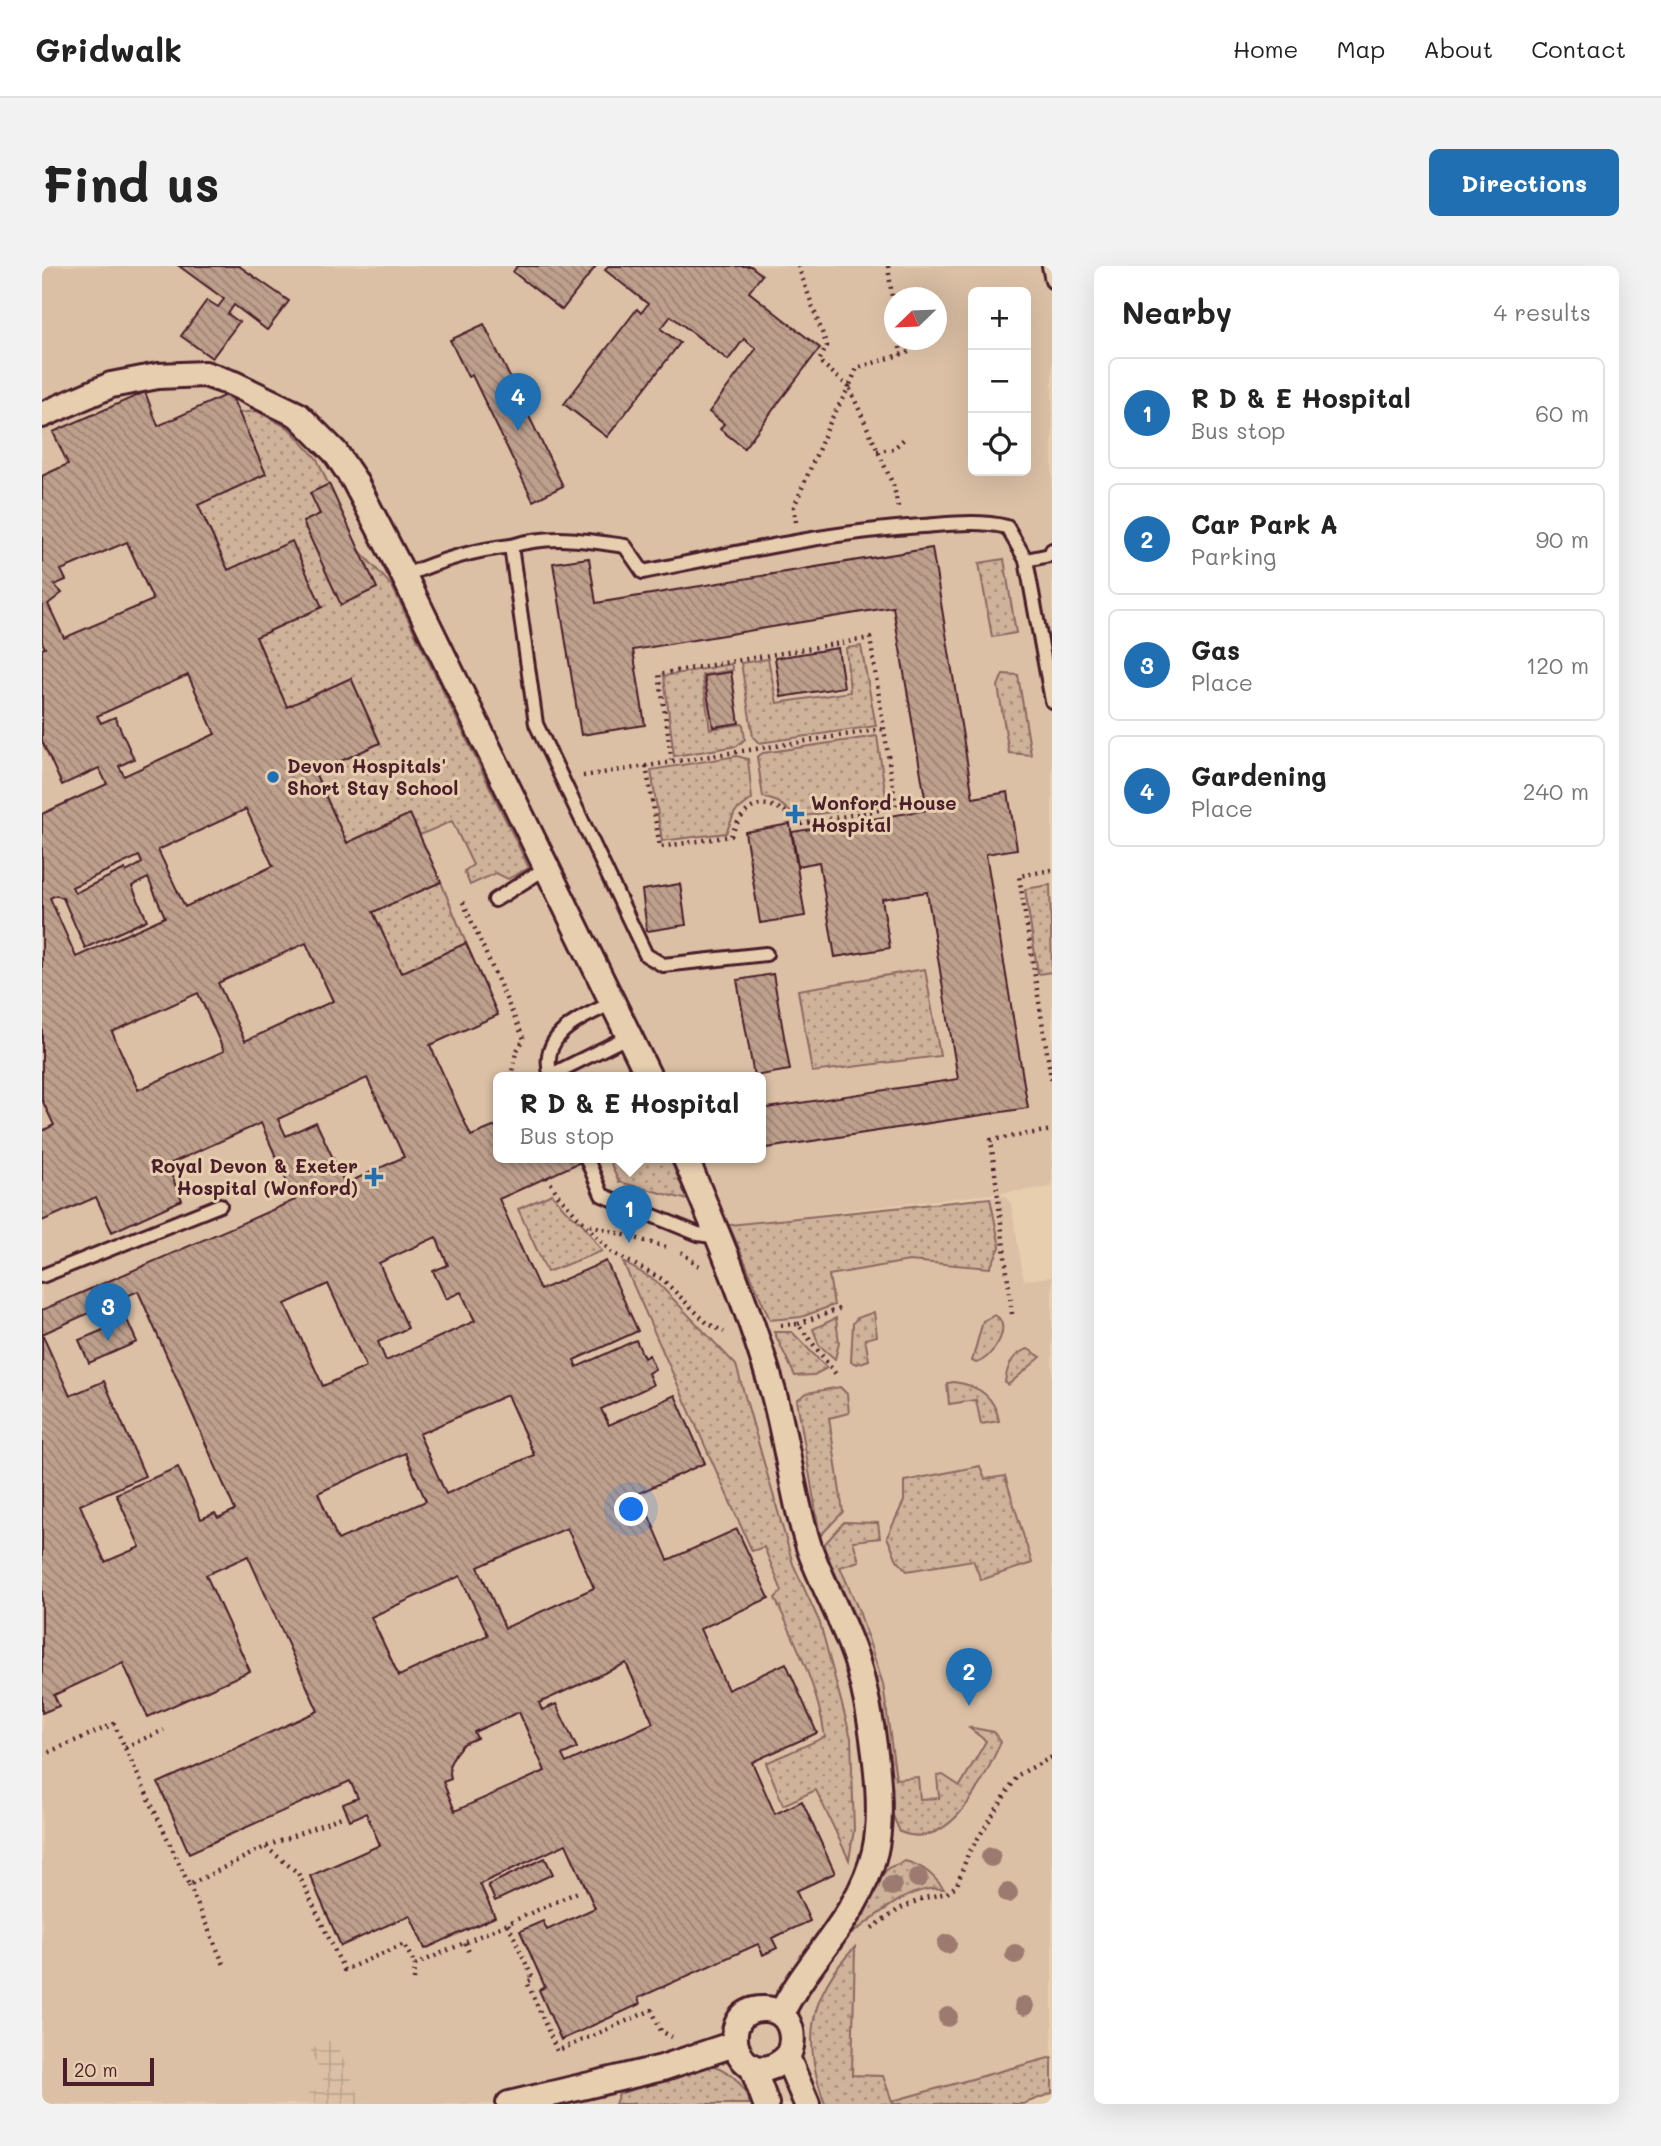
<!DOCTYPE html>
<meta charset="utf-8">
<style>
:root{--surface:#fff;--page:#f2f2f2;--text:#222;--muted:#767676;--line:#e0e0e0;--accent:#1f6fb2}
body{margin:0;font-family:Mali,sans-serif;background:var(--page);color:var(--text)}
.controls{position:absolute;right:21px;top:21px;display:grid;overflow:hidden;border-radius:10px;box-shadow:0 7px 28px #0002}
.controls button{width:63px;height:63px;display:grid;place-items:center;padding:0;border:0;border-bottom:2px solid var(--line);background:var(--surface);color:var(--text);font:35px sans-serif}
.compass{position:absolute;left:842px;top:21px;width:63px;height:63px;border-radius:50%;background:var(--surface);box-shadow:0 7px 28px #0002;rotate:247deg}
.scale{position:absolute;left:21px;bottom:18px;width:91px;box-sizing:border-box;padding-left:7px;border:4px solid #4a1f2b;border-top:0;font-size:19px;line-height:24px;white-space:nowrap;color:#4a1f2b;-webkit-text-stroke:5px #e7ceaf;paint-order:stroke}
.you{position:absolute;left:590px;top:1244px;width:24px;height:24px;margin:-18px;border:5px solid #fff;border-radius:50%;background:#1a73e8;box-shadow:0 0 0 10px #1a73e833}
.badge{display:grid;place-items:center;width:46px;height:46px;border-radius:50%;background:var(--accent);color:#fff;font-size:23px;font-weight:700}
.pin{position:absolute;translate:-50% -58px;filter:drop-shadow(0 2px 4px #0008)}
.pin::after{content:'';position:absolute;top:37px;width:24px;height:21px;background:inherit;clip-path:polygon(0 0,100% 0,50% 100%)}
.popup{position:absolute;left:451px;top:806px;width:273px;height:91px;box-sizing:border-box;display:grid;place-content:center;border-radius:10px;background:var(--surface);filter:drop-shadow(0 2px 5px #0005);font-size:23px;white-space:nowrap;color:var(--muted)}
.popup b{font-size:26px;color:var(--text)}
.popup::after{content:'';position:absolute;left:50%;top:100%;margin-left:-14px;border:14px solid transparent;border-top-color:var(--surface)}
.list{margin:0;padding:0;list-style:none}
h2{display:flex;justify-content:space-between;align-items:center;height:91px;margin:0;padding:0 28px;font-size:30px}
h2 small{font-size:23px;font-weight:400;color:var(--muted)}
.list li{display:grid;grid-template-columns:46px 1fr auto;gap:21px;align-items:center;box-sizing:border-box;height:112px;margin:0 14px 14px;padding:0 14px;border:2px solid var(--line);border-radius:10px}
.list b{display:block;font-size:26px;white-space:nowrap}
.list p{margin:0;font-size:23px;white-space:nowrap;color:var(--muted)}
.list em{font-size:23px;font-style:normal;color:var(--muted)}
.icon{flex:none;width:38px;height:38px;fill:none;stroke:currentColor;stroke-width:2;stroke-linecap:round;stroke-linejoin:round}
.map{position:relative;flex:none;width:1010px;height:1838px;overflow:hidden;border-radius:10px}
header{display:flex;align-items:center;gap:42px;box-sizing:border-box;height:98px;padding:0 35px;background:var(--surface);border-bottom:2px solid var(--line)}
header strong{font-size:33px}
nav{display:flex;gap:38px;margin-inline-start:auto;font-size:24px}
.intro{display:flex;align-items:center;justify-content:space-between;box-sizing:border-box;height:168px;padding:0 42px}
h1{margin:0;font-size:49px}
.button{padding:18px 32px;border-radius:10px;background:var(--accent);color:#fff;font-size:24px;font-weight:700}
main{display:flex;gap:42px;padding:0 42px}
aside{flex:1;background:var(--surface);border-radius:10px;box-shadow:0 7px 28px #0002}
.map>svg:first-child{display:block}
.built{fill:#dbc0a5;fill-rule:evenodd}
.industrial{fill:url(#industrial-grid)}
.green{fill:url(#green-dots);stroke:#8c6862;stroke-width:2}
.building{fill:url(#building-back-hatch);stroke:#4a1f2b;stroke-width:2;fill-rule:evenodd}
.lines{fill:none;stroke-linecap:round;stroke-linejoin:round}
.lane-casing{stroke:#4a1f2b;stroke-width:18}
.street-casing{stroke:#4a1f2b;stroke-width:30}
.path{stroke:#4a1f2b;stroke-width:4.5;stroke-dasharray:2 5;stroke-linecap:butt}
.lane{stroke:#e7ceaf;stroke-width:12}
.street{stroke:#e7ceaf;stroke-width:24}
.tree{fill:#9c7a70}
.poi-dot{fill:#1f6fb2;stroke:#e7ceaf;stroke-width:2.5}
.labels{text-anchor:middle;stroke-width:6;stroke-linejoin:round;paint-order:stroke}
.poi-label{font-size:19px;font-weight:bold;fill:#4a1f2b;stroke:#e7ceaf;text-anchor:start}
</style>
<header>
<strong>Gridwalk</strong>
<nav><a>Home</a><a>Map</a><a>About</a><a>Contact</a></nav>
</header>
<div class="intro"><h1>Find us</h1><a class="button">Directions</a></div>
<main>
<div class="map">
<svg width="1010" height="1838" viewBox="0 0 1010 1838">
<defs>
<pattern id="industrial-grid" width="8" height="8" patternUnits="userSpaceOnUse" patternTransform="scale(1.75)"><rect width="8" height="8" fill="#dbc0a5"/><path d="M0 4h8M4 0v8" fill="none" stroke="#bda58e"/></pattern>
<pattern id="green-dots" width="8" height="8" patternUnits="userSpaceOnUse" patternTransform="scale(1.75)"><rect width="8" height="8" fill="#ceb299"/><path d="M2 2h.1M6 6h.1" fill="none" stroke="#a9907d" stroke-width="1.8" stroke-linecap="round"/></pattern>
<pattern id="building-back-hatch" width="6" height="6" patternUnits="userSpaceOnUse" patternTransform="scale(1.75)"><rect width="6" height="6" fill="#bea08d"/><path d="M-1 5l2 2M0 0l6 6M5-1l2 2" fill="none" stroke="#9c8273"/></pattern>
</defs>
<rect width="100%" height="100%" fill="#e7ceaf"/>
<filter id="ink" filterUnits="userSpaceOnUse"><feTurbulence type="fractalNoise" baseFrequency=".0143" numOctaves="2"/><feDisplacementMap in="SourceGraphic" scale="14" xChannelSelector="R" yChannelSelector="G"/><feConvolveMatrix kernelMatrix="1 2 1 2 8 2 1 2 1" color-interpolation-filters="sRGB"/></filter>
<g filter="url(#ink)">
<!-- built -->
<path class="built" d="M0 0H1010V921L762 949 963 930 969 938 982 1014 1010 1011V1801L888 1838H0ZM931 26H984V205H931ZM852 32H894V74H852ZM456 811H718V891H456Z"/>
<!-- industrial -->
<polygon class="industrial" points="292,1773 321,1838 267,1838 263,1829 284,1820 268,1783"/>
<!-- green -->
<g class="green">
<polygon points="215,145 248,163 275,193 316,283 350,320 487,602 466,613 454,607 428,619 422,605 431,599 410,555 378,569 368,548 305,577 273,507 338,477 309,412 245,441 214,371 280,341 186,304 156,239 196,147"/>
<polygon points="962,293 974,367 950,371 937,297"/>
<polygon points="819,380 834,460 717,477 711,471 699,397 726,393 735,437 808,426 804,382"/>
<polygon points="689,398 691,404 660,409 668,463 701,458 703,473 695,480 632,490 622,410"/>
<polygon points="961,408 976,409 989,489 967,487 956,420"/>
<polygon points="835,470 845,538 755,551 736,536 721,531 715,491 721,487"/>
<polygon points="695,490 706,493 710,533 693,546 684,567 620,575 609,504"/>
<polygon points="399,616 424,677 359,707 331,646"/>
<polygon points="1008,619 1010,706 996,708 983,623"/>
<polygon points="883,703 898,790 770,806 756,724"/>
<polygon points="566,891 627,891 646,934 577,916"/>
<polygon points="510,928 523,944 540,957 560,985 505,1006 476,943"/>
<polygon points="948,932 958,981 948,1002 867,995 787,1009 792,1039 759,1051 728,1054 687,959"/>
<path d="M581 996 614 1015 694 1099 751 1298 778 1357 809 1472 812 1564 807 1594 774 1524 741 1539 724 1497 783 1471C776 1422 754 1377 733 1332L740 1325 722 1281 710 1285Z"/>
<polygon points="832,1046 835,1070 823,1073 827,1094 815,1098 809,1096 811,1057 815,1052"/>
<path d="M953 1049C972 1060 950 1093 934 1097L930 1095 941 1055Z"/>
<polygon points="794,1052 797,1077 793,1093 777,1079 771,1063"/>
<polygon points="732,1066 750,1066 785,1102 772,1109 753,1110"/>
<path d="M986 1083 999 1091 966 1119 963 1116C965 1101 970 1087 986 1083Z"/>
<path d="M912 1116C936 1119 953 1131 957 1155L939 1158 934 1134 907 1138 905 1117Z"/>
<polygon points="798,1121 805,1128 807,1147 787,1152 801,1246 778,1270 755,1134 765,1127"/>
<polygon points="938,1200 943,1213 963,1210 990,1297 939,1314 931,1294 865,1305 855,1294 845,1271 862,1235 862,1215"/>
<path d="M802 1256 836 1257 838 1272 811 1275 817 1295 798 1301 817 1345 841 1418 854 1513 876 1511 878 1533 897 1532 895 1510 901 1509 918 1520 944 1475 926 1461 952 1466 959 1476C942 1512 910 1587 858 1566L849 1545 826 1392 813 1351 781 1280Z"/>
<path d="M863 1595C882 1600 890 1608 902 1623 868 1618 835 1650 808 1669L837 1613 846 1602Z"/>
<path d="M813 1681 810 1809 841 1810 850 1835 1010 1791V1827L981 1838H783C760 1775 766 1730 813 1681Z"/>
<path d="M670 1799C690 1806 701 1817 708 1838H573L577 1828Z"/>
</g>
<!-- building -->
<g class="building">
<polygon points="137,0 197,0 247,35 225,64 192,39 186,48 197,56 170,92 139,70 165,34 176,41 182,33"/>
<polygon points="475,0 554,0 520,44 471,6"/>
<polygon points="566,0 709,0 720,9 707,26 778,82 702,182 678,163 682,158 667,146 714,83 702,73 686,94 629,50 619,63 638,77 565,171 522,138 595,43 599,47 606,38 563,4"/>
<polygon points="442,58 521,220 491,235 430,109 426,111 408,74"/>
<path d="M103 126 116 160 188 127 224 208 156 239 186 304 250 275 280 341 214 371 245 441 309 412 338 477 273 507 305 577 368 548 399 616 331 646 359 707 424 677 456 749 388 779 429 870 456 859V891H542L543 894 457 933 498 1024 564 995 596 1065 532 1094 535 1101 594 1074 602 1092 607 1089 613 1103 606 1107 611 1119 559 1143 567 1159 633 1129 663 1197 597 1227 626 1294 695 1263 727 1332 658 1363 686 1424 744 1397 775 1467 710 1496 733 1548 760 1535 793 1607 754 1625 768 1655 730 1672 735 1682 721 1689 716 1678 596 1732 598 1738 519 1774 497 1724 503 1721 478 1665 501 1655 505 1664 553 1642 524 1578 438 1618 453 1651 383 1683 368 1649 299 1680 268 1610 338 1579 324 1547 308 1554 301 1538 316 1532 308 1515 147 1587 116 1517 276 1445 206 1290 164 1309 208 1405 106 1451 81 1397 12 1429 17 1440 0 1447V1044L253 934 219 857 125 899 140 934 70 966 54 931 0 955V865L12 859 0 834V548L65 518 57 502 20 519 0 475V383L3 382 0 376V210L26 198 11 166ZM85 276 111 334 22 372 6 338 20 327 12 319 24 314 19 304ZM146 409 173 468 82 510 77 500 92 493 73 451 59 457 55 450ZM204 543 231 600 143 641 116 584ZM97 590 100 597 84 606 83 603 33 627 30 621ZM106 612 123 651 34 691 8 632 14 629 21 632 43 682 105 654 90 620ZM264 677 291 735 203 775 176 717ZM156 727 182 785 96 824 70 766ZM325 812 362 891 303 918 274 856 244 870 236 853ZM394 971 406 999 391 1005 404 1033 419 1026 433 1055 344 1095 336 1076 366 1062 337 997ZM286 1018 324 1101 281 1120 243 1038ZM96 1025 193 1244 176 1252 173 1247 159 1253 136 1201 74 1228 98 1281 63 1296 38 1239 103 1210 62 1115 28 1130 0 1068ZM465 1129 492 1189 404 1228 377 1168ZM363 1187 384 1235 296 1274 276 1227ZM525 1262 552 1322 463 1362 436 1301ZM418 1310 446 1369 357 1410 329 1351ZM584 1397 611 1457 524 1497 520 1489 535 1482 514 1438 500 1444 497 1437ZM477 1446 503 1505 413 1545 401 1516 409 1513 407 1500 413 1488 421 1478 435 1472 432 1466Z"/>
<polygon points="287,218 335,322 299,339 261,256 278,248 268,227"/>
<polygon points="890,282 931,532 966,526 975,583 944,588 986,842 718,883 718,843 916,813 885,626 840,633 848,682 793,691 777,596 756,600 750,566 885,544 851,341 591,384 603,459 539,469 511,297 547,292 554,337"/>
<polygon points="796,382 802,421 739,431 733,392"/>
<polygon points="689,406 697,457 671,461 662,410"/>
<polygon points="748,558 763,650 718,657 703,566"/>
<polygon points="638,618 644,659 605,665 600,624"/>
<polygon points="731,708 748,804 712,810 695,714"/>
<polygon points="85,1054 95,1076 47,1097 37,1074"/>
<polygon points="503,1592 511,1608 453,1635 446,1619"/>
</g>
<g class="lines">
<!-- lane casing -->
<g class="lane-casing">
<g id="lane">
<polyline points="1007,0 1010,15"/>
<path d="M469 280C508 268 543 274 583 280L601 306C694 287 786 266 880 260 909 258 937 254 965 261L984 294 1010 435"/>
<polyline points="984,294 1008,289 1010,284"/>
<path d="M362 310C396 295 432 284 469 280L494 458 604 689 621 699 724 688"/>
<polyline points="453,634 504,602"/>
<polyline points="509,809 585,771"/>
<path d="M509 811C496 768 538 753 570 737"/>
<polyline points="544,891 560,929 656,968 677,971"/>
<polyline points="0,1010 178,939"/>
</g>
</g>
<!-- street casing -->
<g class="street-casing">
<g id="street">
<polyline points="0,149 69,119 116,110 163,108 192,118 256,149 293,186 312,214 362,310 607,811"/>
<path d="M643 891C676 969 709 1047 732 1129 746 1180 751 1234 768 1284 782 1322 803 1358 815 1396 829 1443 844 1537 833 1585 818 1650 767 1691 739 1748"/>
<path d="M745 1791C697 1835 668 1742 722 1743 748 1743 756 1771 745 1791L765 1838"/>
<polyline points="710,1800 724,1838"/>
<polyline points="467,1838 620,1802 692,1778"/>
</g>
</g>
<!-- path -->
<g class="path">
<polyline points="846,0 852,46"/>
<polyline points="857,74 859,89"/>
<polyline points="835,185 851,183 862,173"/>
<polyline points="856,241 852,221 807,121 815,102 867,86 871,76"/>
<polyline points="754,256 752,241 789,154 807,121 777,95 785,80 756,0"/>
<path d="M604 500 618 581 689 570C705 530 729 531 759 558L854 541 828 372 617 408 630 496"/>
<polyline points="541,510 841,463"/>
<polyline points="1010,604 977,610 1010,818"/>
<polyline points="421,636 482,773 474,786 469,811"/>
<polyline points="505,911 516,929 569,986 620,1013 665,1057 682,1066"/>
<polyline points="548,959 624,981"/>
<polyline points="639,986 657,1000"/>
<polyline points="970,1048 949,874 1010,864"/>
<polyline points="756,1058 802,1041"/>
<polyline points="739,1059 756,1058 796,1111"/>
<polyline points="83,1481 122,1464"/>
<polyline points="0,1489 72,1458 147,1619 223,1581 302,1550"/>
<polyline points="224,1581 256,1607 302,1704 362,1678 373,1699 538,1625"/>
<polyline points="147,1619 182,1699"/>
<polyline points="466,1658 491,1713 485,1716 515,1785 610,1744 619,1765 630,1771"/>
<polyline points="830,1662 857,1643 882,1632 905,1627 915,1619 926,1588 976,1509 1010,1491"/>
<polyline points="423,1677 428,1688"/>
<polyline points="372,1714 373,1699"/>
</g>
<!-- lane -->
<use href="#lane" class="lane"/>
<!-- street -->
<use href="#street" class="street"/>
</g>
<!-- trees -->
<g class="tree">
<circle cx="949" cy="1591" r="10"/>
<circle cx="876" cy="1612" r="10"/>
<circle cx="850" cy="1620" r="10"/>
<circle cx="966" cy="1627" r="10"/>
<circle cx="905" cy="1678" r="10"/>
<circle cx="973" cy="1688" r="10"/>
<circle cx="982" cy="1740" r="10"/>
<circle cx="906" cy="1751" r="10"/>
</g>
</g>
<!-- markers -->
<g class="poi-dot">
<circle cx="231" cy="511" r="7"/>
<path d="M749.5 537.5h7v7h7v7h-7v7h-7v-7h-7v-7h7z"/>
<path d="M328.5 900.5h7v7h7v7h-7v7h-7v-7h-7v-7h7z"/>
</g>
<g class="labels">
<!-- poi labels -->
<g class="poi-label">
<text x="245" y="507">Devon Hospitals'<tspan x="245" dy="22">Short Stay School</tspan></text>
<text x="769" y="544">Wonford House<tspan x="769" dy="22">Hospital</tspan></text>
<text x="316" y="907" text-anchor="end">Royal Devon &amp; Exeter<tspan x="316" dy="22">Hospital (Wonford)</tspan></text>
</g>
</g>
</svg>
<div class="controls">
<button>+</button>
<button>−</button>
<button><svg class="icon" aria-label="locate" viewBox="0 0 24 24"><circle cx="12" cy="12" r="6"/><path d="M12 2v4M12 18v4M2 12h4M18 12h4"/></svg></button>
</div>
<svg class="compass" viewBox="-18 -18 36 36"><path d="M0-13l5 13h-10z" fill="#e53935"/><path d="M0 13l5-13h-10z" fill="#767676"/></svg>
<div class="scale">20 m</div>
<div class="you"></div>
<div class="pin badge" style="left:587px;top:977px">1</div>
<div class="popup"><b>R D &amp; E Hospital</b>Bus stop</div>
<div class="pin badge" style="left:927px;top:1440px">2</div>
<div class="pin badge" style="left:66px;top:1075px">3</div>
<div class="pin badge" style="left:476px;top:165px">4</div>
</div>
<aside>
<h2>Nearby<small>4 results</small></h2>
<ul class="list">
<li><span class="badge">1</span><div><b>R D &amp; E Hospital</b><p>Bus stop</p></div><em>60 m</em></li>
<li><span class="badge">2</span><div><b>Car Park A</b><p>Parking</p></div><em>90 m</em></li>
<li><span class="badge">3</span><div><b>Gas</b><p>Place</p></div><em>120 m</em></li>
<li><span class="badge">4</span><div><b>Gardening</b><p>Place</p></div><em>240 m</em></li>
</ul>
</aside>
</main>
